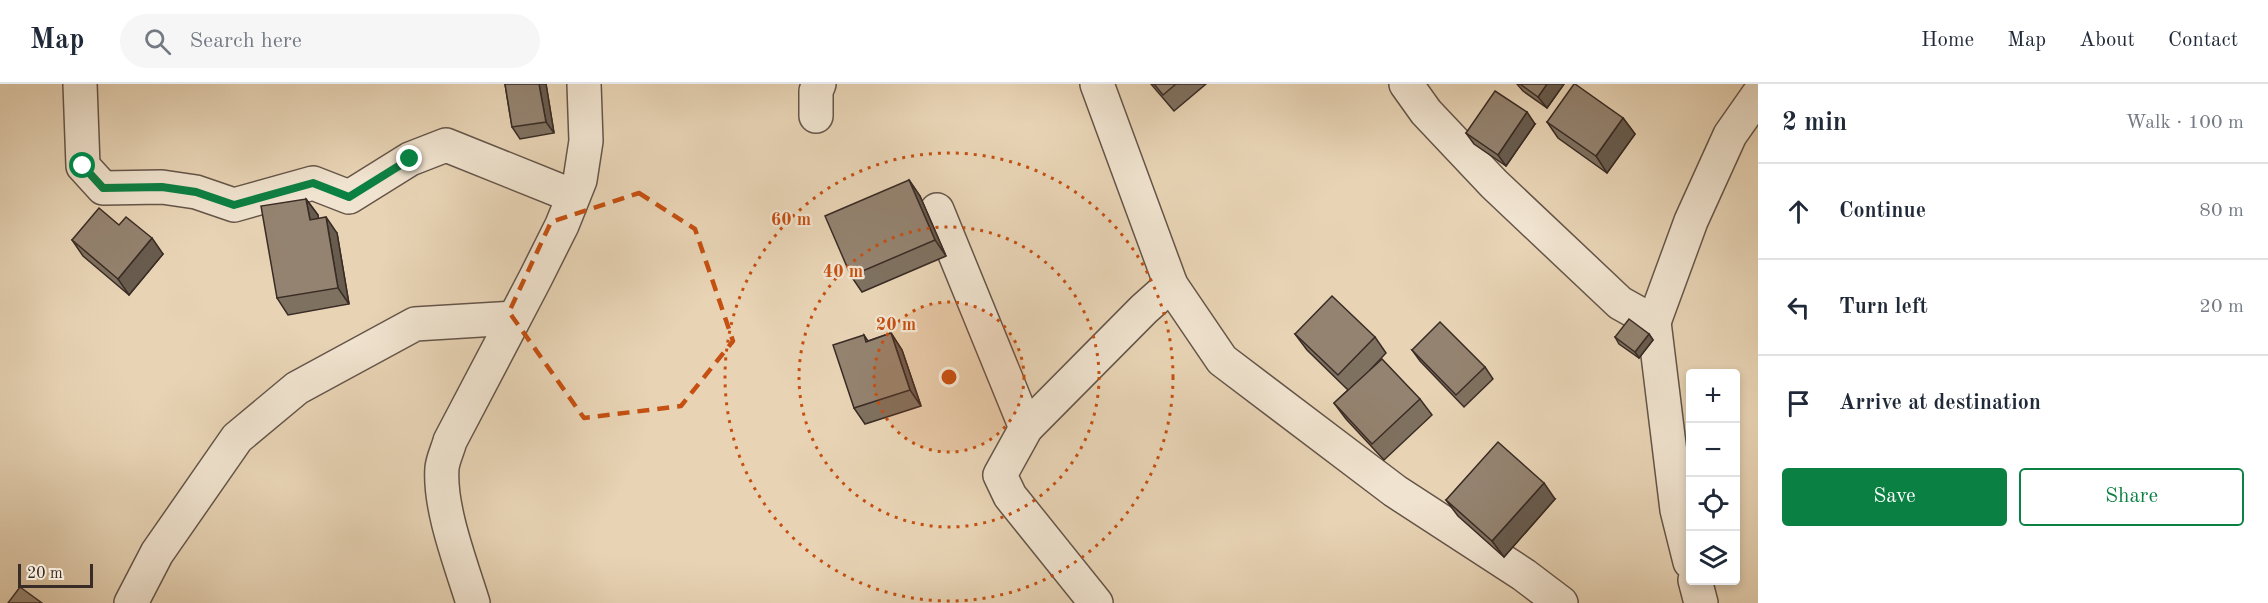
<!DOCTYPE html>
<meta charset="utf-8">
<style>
:root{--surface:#fff;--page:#f6f6f7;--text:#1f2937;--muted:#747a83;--line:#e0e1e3;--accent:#0b8043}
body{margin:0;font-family:"Old Standard TT",serif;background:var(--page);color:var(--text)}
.controls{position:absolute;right:18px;bottom:18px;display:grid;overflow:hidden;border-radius:6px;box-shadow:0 3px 9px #0003}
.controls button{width:54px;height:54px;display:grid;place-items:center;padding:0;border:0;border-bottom:2px solid var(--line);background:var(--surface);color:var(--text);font:30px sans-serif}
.scale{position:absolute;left:18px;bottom:15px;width:75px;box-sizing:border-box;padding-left:6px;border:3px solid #392b25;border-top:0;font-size:16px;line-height:21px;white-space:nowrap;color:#392b25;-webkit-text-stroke:4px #f0e3cf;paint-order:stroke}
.stop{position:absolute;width:18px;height:18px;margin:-14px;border:4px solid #0b8043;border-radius:50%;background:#fff}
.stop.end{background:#0b8043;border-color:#fff;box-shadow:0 2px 6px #0008}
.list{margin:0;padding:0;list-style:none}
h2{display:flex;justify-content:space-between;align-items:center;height:78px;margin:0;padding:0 24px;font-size:26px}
h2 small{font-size:20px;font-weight:400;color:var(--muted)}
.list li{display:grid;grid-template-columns:39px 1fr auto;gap:18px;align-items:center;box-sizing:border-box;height:96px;padding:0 24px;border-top:2px solid var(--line)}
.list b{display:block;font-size:22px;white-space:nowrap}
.list em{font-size:20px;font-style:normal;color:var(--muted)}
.actions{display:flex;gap:12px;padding:18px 24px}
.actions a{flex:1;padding:14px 0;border:2px solid var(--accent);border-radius:6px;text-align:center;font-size:21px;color:var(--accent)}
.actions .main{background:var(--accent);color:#fff}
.icon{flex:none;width:33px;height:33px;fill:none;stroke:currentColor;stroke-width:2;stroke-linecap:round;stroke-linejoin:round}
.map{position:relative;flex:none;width:1758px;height:519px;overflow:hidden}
header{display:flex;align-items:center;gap:36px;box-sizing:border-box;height:84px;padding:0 30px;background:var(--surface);border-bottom:2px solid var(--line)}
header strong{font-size:28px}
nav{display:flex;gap:33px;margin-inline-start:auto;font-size:21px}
.search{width:420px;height:54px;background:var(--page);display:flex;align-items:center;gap:15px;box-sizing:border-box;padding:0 21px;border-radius:33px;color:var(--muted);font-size:22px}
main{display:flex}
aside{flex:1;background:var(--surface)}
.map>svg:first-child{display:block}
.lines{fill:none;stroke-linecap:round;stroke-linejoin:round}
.minor-casing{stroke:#655549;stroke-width:36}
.minor{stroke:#f0e3cf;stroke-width:33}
.wall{fill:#7f7160;stroke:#392b25;stroke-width:1.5}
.shaded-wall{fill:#685c4e;stroke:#392b25;stroke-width:1.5}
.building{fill:#948370;stroke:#392b25;stroke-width:1.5}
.route{stroke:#0b8043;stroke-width:8}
.marked{fill:none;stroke:#c55011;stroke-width:4.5;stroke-dasharray:12 8;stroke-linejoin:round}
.ring{fill:none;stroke:#c55011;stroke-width:3;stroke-dasharray:3 6}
.centre{fill:#c55011;stroke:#f0e3cf;stroke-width:3}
.ring-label{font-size:18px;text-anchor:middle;font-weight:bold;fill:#c55011;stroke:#f0e3cf;stroke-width:4.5;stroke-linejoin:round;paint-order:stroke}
</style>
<header>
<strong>Map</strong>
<div class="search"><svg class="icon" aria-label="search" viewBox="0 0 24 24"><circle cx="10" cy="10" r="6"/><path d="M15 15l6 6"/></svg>Search here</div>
<nav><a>Home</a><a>Map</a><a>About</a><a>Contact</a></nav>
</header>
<main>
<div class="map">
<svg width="1758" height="519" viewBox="0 0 1758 519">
<rect width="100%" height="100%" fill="#e8d4b5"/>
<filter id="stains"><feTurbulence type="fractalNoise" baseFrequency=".00333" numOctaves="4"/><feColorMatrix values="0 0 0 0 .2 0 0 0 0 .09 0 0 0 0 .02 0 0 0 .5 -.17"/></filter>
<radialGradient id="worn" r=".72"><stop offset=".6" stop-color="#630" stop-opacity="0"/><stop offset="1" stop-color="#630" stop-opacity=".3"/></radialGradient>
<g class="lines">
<!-- minor casing -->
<g class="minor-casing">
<g id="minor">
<polyline points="80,0 83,82 103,104 162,103 196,108 234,121 313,99 349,113 410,75 446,61 573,112"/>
<polyline points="1097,0 1171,201 1222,276 1395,407 1524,491 1561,519"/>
<polyline points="1406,0 1426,28 1494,100 1620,219 1654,238 1691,137 1730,51 1758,11"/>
<polyline points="816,32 816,7 819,0"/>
<polyline points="937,126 1026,344"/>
<polyline points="1654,238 1677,426 1690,478"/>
<polyline points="1695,496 1701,519"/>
<polyline points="131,519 157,469 237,354 297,304 415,240 514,234"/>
<path d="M473 519C461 480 439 424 442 384 443 375 448 365 450 357L535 195 562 141 580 96 586 57 584 0"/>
<polyline points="1096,519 1010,412 1000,391 1026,344 1144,225 1171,201"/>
</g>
</g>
<!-- minor -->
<use href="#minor" class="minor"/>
</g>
<!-- wall -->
<g class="wall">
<polygon points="505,0 546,0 554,49 520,55 512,43"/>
<polygon points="1151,0 1206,0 1174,27"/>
<polygon points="1517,0 1564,0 1547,24 1523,7"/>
<polygon points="1623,34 1635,50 1607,89 1558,54 1547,38"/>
<polygon points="1535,40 1506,82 1474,60 1466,49"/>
<polygon points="909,96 920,112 946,172 862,208 851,192"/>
<polygon points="306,115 318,131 318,134 337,149 349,220 288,231 277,214"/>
<polygon points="119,141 163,170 129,211 83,172 72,156"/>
<polygon points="891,249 902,266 921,322 865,340 854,324 864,251 868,257"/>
<polygon points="1295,250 1375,253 1386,269 1370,286 1420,315 1432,331 1384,376 1346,335 1334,319 1348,306 1307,266"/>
<polygon points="1649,250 1653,256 1639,274 1619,260 1615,253"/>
<polygon points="1412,266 1485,283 1493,295 1464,323 1420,277"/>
<polygon points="1555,415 1504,473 1458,432 1446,416"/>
</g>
<!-- shaded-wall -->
<g class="shaded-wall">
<polygon points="539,0 546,0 554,49 546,38"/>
<polygon points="1547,0 1564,0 1547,24 1538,13"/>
<polygon points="1527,28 1535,40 1506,82 1498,71"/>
<polygon points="1623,34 1635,50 1607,89 1596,72"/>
<polygon points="909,96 920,112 946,172 935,156"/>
<polygon points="306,115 318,131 321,152 310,136"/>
<polygon points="326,133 337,149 349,220 338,204"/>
<polygon points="152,154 163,170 129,211 118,195"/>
<polygon points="891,249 902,266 921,322 910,306"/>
<polygon points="1649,250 1653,256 1639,274 1635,268"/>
<polygon points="1544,399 1555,415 1504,473 1492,457"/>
</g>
<!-- building -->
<g class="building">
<polygon points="505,0 539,0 546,38 512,43"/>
<polygon points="1154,0 1176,0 1163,11"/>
<polygon points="1520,0 1547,0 1538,13"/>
<polygon points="1574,0 1575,0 1623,34 1596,72 1547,38"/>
<polygon points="1495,7 1527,28 1498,71 1466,49"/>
<polygon points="909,96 935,156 851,192 825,132"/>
<polygon points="306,115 310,136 326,133 338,204 277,214 261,122"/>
<polygon points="99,124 119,141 126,133 152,154 118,195 72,156"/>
<polygon points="1332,212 1375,253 1338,291 1295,250"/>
<polygon points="1629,235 1649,250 1635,268 1615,253"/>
<polygon points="1440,238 1485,283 1456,311 1412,266"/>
<polygon points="891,249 910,306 854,324 833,261 864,251 866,258"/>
<polygon points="1382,275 1420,315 1372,360 1334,319"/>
<polygon points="1498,358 1544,399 1492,457 1446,416"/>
<polygon points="20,503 42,519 8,519"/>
</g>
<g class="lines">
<!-- route -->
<polyline class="route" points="83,82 103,104 162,103 196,108 234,121 313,99 349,113 410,75"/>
</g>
<!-- marked area -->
<path class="marked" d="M639 109 695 145 733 257 681 322 584 334 509 228 551 138Z"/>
<!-- distance rings -->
<circle cx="949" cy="293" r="75" fill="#c55011" fill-opacity=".12"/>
<g class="ring">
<circle cx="949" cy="293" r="75"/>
<circle cx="949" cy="293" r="150"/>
<circle cx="949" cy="293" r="224"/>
</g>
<circle cx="949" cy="293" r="9" class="centre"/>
<g class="ring-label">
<text x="791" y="141">60 m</text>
<text x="843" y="193">40 m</text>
<text x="896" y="246">20 m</text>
</g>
<rect width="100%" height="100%" filter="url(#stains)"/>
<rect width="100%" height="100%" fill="url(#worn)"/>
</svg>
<div class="controls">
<button>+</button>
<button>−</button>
<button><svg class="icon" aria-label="locate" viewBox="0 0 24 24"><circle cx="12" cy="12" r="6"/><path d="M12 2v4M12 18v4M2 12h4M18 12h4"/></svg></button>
<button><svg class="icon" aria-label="layers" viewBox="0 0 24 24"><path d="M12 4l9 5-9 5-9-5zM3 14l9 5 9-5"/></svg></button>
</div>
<div class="scale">20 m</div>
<div class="stop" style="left:83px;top:82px"></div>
<div class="stop end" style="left:410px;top:75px"></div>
</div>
<aside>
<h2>2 min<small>Walk · 100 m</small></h2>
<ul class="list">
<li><svg class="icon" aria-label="ahead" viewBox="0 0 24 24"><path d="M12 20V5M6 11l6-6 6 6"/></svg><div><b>Continue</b></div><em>80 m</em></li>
<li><svg class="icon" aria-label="left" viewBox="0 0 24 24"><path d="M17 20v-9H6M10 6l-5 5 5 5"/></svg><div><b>Turn left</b></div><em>20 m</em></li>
<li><svg class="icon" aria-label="arrive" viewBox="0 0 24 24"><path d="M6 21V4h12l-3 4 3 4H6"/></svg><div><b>Arrive at destination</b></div></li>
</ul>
<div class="actions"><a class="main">Save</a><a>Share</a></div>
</aside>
</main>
